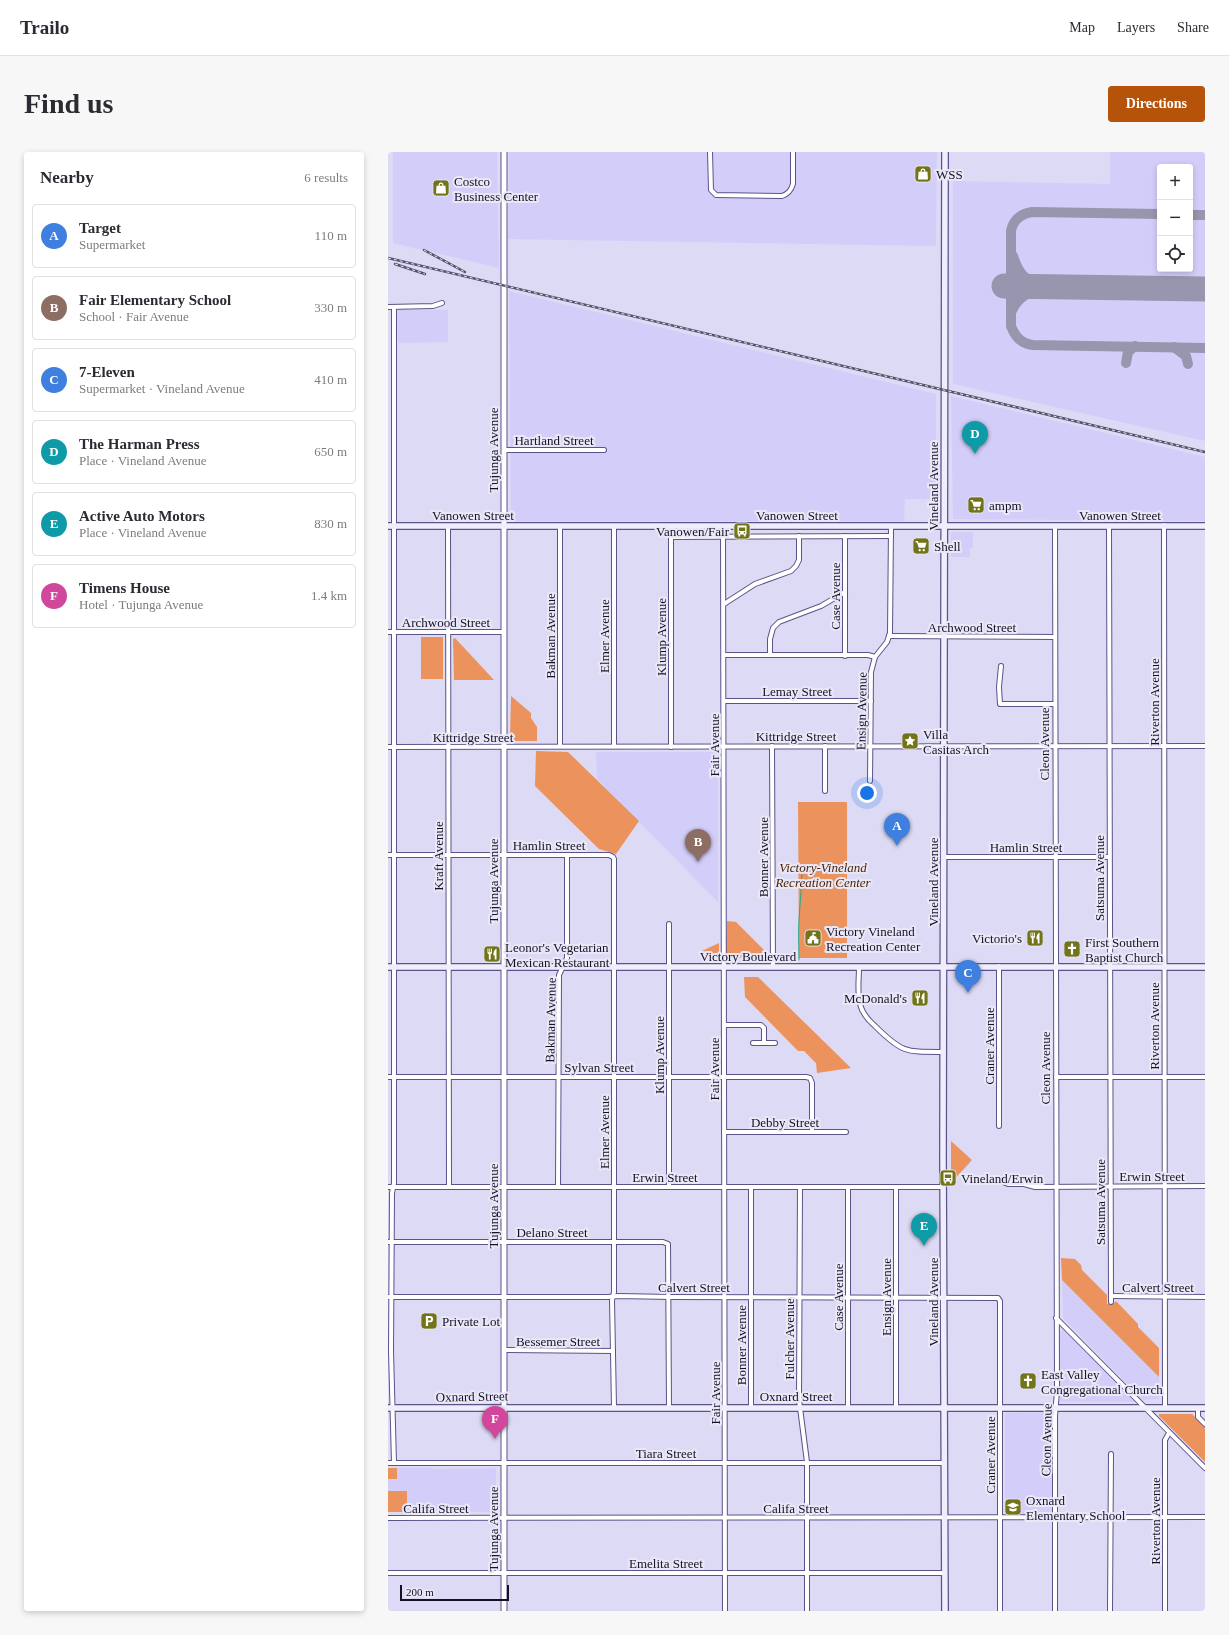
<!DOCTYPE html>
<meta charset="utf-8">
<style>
:root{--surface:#fff;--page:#f7f7f7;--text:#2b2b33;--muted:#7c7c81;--line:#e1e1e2;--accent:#b45309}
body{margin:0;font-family:"Times New Roman",serif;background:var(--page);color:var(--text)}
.controls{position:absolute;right:12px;top:12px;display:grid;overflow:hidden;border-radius:4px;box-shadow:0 2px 6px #0003}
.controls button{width:36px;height:36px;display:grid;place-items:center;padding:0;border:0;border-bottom:1px solid var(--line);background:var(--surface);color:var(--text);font:20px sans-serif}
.scale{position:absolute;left:12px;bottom:10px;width:109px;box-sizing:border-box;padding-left:4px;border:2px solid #151128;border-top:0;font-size:11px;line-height:14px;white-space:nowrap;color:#151128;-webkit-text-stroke:3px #eae8f6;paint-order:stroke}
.you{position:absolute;left:479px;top:641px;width:14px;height:14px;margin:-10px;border:3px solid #fff;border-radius:50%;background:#1a73e8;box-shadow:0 0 0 6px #1a73e833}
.badge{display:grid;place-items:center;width:26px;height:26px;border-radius:50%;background:var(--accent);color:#fff;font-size:13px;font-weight:700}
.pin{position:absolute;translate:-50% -33px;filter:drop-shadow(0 1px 2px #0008)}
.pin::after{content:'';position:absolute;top:21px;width:14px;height:12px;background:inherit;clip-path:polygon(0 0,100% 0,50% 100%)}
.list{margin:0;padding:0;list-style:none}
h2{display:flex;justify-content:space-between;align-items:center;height:52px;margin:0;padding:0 16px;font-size:17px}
h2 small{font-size:13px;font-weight:400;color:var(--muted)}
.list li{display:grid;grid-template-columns:26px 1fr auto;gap:12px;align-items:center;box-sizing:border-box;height:64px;margin:0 8px 8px;padding:0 8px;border:1px solid var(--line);border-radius:4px}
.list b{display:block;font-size:15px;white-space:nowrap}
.list p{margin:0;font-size:13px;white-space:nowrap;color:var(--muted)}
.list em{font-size:13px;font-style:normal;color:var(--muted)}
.icon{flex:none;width:22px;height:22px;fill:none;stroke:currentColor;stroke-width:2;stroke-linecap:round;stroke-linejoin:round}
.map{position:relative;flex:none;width:817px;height:1459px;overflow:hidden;border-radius:4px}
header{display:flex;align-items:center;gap:24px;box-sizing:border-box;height:56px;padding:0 20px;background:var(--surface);border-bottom:1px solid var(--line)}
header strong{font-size:19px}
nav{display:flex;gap:22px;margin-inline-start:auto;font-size:14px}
.intro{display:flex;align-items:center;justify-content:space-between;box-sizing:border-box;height:96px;padding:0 24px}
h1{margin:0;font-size:28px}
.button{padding:10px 18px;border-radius:4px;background:var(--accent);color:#fff;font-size:14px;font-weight:700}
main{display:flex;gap:24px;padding:0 24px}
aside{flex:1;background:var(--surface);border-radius:4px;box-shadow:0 2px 6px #0003}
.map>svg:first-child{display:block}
.built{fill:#d3cef9;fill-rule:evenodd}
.green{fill:#ec925d}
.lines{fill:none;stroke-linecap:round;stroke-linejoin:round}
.stream{stroke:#2ba886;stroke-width:1}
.taxiway{stroke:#9896ae;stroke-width:10}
.runway{stroke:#9896ae;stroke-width:25}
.minor-casing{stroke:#5c538b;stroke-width:6}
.tertiary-casing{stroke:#5c538b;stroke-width:7}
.secondary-casing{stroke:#5c538b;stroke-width:8}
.minor{stroke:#fff;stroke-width:4}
.tertiary{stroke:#fff;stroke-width:5}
.secondary{stroke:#f0eefd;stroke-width:5.5}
.rail-casing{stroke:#545169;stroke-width:2.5}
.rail{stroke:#eae8f6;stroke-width:1;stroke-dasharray:3;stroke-linecap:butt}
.labels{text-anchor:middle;stroke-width:4;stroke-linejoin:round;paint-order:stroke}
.poi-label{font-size:13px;fill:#151128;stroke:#eae8f6;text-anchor:start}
.street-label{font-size:13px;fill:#151128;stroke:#eae8f6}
.park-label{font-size:13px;font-style:italic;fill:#461e04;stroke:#eae8f6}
</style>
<header>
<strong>Trailo</strong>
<nav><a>Map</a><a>Layers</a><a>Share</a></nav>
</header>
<div class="intro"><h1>Find us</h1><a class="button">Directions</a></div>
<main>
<aside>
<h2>Nearby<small>6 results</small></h2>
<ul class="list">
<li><span class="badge" style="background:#3f7fe0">A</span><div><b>Target</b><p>Supermarket</p></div><em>110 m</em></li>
<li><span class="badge" style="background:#8d6e63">B</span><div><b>Fair Elementary School</b><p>School · Fair Avenue</p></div><em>330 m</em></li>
<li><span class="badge" style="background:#3f7fe0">C</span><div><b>7-Eleven</b><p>Supermarket · Vineland Avenue</p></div><em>410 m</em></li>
<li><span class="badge" style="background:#0f9aa8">D</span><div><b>The Harman Press</b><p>Place · Vineland Avenue</p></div><em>650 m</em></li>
<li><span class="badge" style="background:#0f9aa8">E</span><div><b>Active Auto Motors</b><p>Place · Vineland Avenue</p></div><em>830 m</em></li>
<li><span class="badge" style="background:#d1479c">F</span><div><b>Timens House</b><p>Hotel · Tujunga Avenue</p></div><em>1.4 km</em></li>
</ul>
</aside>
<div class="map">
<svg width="817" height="1459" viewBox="0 0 817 1459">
<rect width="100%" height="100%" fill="#dcdaf4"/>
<!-- built -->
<g class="built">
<polygon points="5,0 109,0 111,116 5,91"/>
<polygon points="121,0 549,0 548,94 120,87"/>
<path d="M722 0H817V289L565 232V29L722 32ZM772 15H802V117H772Z"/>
<polygon points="121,139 548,242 548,347 517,347 516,369 123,369"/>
<polygon points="9,158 60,158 60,190 10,191"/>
<polygon points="563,244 817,305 817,369 565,367"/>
<polygon points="566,380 585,380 585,396 582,396 582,405 563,405 563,382"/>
<polygon points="208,600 330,600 330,750 209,627"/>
<polygon points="674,1128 771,1225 772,1245 770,1247 755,1248 675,1166"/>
<polygon points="677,1178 749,1250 672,1250 672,1179"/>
<polygon points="663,1260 664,1362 617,1362 617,1261"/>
<polygon points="9,1316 43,1316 47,1317 108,1316 108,1352 105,1360 0,1360 0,1327 9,1327"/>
</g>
<!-- green -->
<g class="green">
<rect x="33" y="485" width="22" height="42"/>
<polygon points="67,486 106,528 66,528 65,487"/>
<polygon points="123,544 143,561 143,566 149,575 149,589 125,589 122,586"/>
<polygon points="148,599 180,600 251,669 228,702 211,697 147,634"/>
<polygon points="410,650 459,650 459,806 411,806"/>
<polygon points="339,769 348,770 380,802 378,806 341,805 338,802"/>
<polygon points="331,791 331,804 328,806 317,806 317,802 314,799"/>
<polygon points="356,825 370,825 463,916 429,921 428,911 416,899 410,899 357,845"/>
<polygon points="563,989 584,1008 563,1031"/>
<polygon points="673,1106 687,1107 693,1113 694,1118 719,1143 719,1152 725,1152 728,1149 750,1172 750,1175 771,1196 771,1225 674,1128"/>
<polygon points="771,1262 804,1262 817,1275 817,1310 771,1264"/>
<rect x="0" y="1316" width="9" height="11"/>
<rect x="0" y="1339" width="19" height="21"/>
</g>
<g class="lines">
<!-- stream -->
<path class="stream" d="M411 808C411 795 410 781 411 767 412 750 414 734 414 717"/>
<!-- taxiway -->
<g class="taxiway">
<path d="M772 62 644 60C632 62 625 68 623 79V174C627 185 634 192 645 193L817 196"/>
<polyline points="802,63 817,63"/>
<path d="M625 104C632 127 640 129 661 135"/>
<polyline points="807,137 817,137"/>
<path d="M623 161C629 144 644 138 660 135"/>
<polyline points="786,195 798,204 800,212"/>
<polyline points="738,211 740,200 747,194"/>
</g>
<!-- runway -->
<polyline class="runway" points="616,134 817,137"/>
<!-- minor casing -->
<g class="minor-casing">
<g id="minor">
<path d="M322 0 323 38 328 43 394 44C400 42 403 39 405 32V0"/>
<polyline points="0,155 45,154 54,151"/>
<polyline points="6,155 6,1031 4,1041 3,1199 6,1311"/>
<polyline points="116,298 216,298"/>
<polyline points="776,373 777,1255"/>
<polyline points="60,374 61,1035"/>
<polyline points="172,374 172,594"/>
<polyline points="226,374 226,594"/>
<polyline points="335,374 337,1459"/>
<polyline points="667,374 669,1239 667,1264 667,1459"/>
<polyline points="721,374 723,1150"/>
<polyline points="283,375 283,595"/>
<polyline points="457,384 457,504"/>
<polyline points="283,385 503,384"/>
<polyline points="336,452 367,432 403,419 408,414 411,408 411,384"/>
<polyline points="0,480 116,480"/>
<polyline points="501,484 667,485"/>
<polyline points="336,503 480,503 487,505"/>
<polyline points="382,503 382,487 385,476 391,470 433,454 457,440"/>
<polyline points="613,514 611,535 612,552 666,552"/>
<polyline points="336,549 483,549"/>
<polyline points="384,594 385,815"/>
<polyline points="0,595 817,594"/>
<polyline points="482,629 483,520 487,505 499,490 502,481 503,375"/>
<polyline points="437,639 437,594"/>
<polyline points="0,703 221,703 225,705 226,707 226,1140 224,1148 226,1255"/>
<polyline points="556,705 721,705"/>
<polyline points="611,814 611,974"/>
<path d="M471 815C471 827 469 840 472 852 474 861 480 868 487 874 514 901 518 900 555 900"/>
<polyline points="336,873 373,873 376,876 376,891"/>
<polyline points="365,891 387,891"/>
<polyline points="0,925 418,925 422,926 424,931 424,980"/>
<polyline points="668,925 817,925"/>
<polyline points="336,980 458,980"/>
<polyline points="615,1030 620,1032 636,1032 647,1035 817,1034"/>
<polyline points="0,1035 555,1035"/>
<polyline points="170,1035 171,823 179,806 179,703"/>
<polyline points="281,1035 281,772"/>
<polyline points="363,1035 363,1255"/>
<polyline points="412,1035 411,1248 419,1310 419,1459"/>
<polyline points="0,1090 275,1090 280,1092 281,1255"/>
<polyline points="723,1144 817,1145"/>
<polyline points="0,1145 220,1145 230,1144 284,1145 610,1146 612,1149 612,1459"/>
<polyline points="668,1166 817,1316"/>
<polyline points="116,1198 225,1199"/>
<polyline points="460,1255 460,1035"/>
<polyline points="508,1255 508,1035"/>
<polyline points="810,1256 810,1265 817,1272"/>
<polyline points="0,1311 556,1311"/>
<polyline points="0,1366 817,1365"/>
<polyline points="0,1421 557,1421"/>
<polyline points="722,1459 723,1302"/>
<polyline points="777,1459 777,1288 781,1281"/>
</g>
</g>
<!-- tertiary casing -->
<g class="tertiary-casing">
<polyline id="tertiary" points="116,1459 116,0"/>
</g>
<!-- secondary casing -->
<g class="secondary-casing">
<g id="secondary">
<polyline points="0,374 817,374"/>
<polyline points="0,815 817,815"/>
<polyline points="0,1256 817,1256"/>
<polyline points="557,1459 555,1005 557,0"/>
</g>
</g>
<!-- minor -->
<use href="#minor" class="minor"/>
<!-- tertiary -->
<use href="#tertiary" class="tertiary"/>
<!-- secondary -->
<use href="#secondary" class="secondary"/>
<!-- rail casing -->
<g class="rail-casing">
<g id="rail">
<polyline points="36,98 77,120"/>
<polyline points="0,106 817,300"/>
<polyline points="7,112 37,122"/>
</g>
</g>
<!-- rail -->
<use href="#rail" class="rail"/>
</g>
<!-- icons -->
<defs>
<g id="shop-square" transform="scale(0.9)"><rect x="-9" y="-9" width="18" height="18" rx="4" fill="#73741a" stroke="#eae8f6"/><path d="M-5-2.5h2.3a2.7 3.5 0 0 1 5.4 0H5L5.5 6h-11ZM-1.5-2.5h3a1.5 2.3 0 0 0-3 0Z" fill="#fff"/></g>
<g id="supermarket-square" transform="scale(0.9)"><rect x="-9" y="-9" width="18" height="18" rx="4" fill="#73741a" stroke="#eae8f6"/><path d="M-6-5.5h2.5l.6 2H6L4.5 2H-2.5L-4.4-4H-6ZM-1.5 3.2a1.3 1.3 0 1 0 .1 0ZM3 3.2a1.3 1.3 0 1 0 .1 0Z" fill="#fff"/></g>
<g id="bus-square" transform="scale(0.9)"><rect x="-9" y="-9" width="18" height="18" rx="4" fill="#73741a" stroke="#eae8f6"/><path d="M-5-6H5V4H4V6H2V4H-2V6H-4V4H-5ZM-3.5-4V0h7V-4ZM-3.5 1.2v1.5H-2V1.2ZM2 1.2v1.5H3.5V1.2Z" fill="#fff"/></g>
<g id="sight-square" transform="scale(0.9)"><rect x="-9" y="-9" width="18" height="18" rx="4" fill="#73741a" stroke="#eae8f6"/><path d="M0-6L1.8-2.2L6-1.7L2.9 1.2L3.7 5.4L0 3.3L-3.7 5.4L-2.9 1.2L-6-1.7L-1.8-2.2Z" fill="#fff"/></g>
<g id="civic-square" transform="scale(0.9)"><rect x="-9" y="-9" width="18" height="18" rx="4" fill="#73741a" stroke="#eae8f6"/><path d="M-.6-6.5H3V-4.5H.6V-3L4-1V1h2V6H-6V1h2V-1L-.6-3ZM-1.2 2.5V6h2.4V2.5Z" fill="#fff"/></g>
<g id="restaurant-square" transform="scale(0.9)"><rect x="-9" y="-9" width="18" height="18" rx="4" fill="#73741a" stroke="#eae8f6"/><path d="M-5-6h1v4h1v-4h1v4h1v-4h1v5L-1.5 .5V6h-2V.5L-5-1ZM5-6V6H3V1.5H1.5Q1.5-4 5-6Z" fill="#fff"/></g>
<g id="church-square" transform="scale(0.9)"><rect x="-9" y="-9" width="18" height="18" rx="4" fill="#73741a" stroke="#eae8f6"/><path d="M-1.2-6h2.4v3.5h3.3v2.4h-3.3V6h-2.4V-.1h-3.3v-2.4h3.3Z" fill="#fff"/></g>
<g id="parking-square" transform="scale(0.9)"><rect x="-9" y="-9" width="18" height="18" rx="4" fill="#73741a" stroke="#eae8f6"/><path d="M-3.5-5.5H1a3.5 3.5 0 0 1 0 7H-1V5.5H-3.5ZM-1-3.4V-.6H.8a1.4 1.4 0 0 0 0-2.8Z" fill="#fff"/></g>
<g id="school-square" transform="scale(0.9)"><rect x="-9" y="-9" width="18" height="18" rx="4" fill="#73741a" stroke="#eae8f6"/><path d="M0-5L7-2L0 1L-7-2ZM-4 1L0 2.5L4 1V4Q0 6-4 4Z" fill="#fff"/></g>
</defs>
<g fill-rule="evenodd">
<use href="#shop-square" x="535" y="22"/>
<use href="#shop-square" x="53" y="36"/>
<use href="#supermarket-square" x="588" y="353"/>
<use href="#bus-square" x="354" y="379"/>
<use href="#supermarket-square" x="533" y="394"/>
<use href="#sight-square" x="522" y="589"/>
<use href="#civic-square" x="425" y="786"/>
<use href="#restaurant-square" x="647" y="786"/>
<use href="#church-square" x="684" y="797"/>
<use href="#restaurant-square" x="104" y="802"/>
<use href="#restaurant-square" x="532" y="846"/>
<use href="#bus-square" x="560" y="1026"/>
<use href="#parking-square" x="41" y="1169"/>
<use href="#church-square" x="640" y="1229"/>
<use href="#school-square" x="625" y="1355"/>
</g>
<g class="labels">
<!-- poi labels -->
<g class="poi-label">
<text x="548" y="27">WSS</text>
<text x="66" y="34">Costco<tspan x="66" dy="15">Business Center</tspan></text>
<text x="601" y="358">ampm</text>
<text x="341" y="384" text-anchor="end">Vanowen/Fair</text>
<text x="546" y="399">Shell</text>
<text x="535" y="587">Villa<tspan x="535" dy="15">Casitas Arch</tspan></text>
<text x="438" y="784">Victory Vineland<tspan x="438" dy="15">Recreation Center</tspan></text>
<text x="634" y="791" text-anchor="end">Victorio's</text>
<text x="697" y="795">First Southern<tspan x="697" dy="15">Baptist Church</tspan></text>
<text x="117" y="800">Leonor's Vegetarian<tspan x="117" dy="15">Mexican Restaurant</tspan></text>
<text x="519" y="851" text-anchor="end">McDonald's</text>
<text x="573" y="1031">Vineland/Erwin</text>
<text x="54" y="1174">Private Lot</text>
<text x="653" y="1227">East Valley<tspan x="653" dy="15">Congregational Church</tspan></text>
<text x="638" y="1353">Oxnard<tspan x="638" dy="15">Elementary School</tspan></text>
</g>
<!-- street labels -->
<g class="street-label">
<text x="166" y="293">Hartland Street</text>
<text transform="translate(105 298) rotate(-90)" y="5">Tujunga Avenue</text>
<text transform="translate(545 334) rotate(-90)" y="5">Vineland Avenue</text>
<text x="85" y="368">Vanowen Street</text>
<text x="409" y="368">Vanowen Street</text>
<text x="732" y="368">Vanowen Street</text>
<text transform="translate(447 444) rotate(-90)" y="5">Case Avenue</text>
<text x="58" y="475">Archwood Street</text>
<text x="584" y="480">Archwood Street</text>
<text transform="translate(162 484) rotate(-90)" y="5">Bakman Avenue</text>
<text transform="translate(216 484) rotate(-90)" y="5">Elmer Avenue</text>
<text transform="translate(273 485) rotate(-90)" y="5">Klump Avenue</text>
<text x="409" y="544">Lemay Street</text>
<text transform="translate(766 550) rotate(-90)" y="5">Riverton Avenue</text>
<text transform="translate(473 559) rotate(-89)" y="5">Ensign Avenue</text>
<text x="408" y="589">Kittridge Street</text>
<text x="85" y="590">Kittridge Street</text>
<text transform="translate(656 592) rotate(-90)" y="5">Cleon Avenue</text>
<text transform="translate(326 593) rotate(-90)" y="5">Fair Avenue</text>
<text x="161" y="698">Hamlin Street</text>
<text x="638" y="700">Hamlin Street</text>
<text transform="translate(50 704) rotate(-90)" y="5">Kraft Avenue</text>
<text transform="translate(375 705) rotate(-90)" y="5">Bonner Avenue</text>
<text transform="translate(711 726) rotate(-90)" y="5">Satsuma Avenue</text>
<text transform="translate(105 729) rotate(-90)" y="5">Tujunga Avenue</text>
<text transform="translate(545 730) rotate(-90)" y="5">Vineland Avenue</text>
<text x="360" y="809">Victory Boulevard</text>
<text transform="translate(162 868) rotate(-89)" y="5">Bakman Avenue</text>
<text transform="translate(766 874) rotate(-90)" y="5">Riverton Avenue</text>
<text transform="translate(601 894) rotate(-90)" y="5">Craner Avenue</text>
<text transform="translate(271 903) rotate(-90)" y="5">Klump Avenue</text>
<text x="211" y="920">Sylvan Street</text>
<text transform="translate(657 916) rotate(-90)" y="5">Cleon Avenue</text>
<text transform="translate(326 917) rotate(-90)" y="5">Fair Avenue</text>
<text x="397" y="975">Debby Street</text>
<text transform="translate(216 980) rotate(-90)" y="5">Elmer Avenue</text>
<text x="764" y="1029">Erwin Street</text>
<text x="277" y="1030">Erwin Street</text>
<text transform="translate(712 1050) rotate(-90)" y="5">Satsuma Avenue</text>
<text transform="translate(105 1054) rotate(-90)" y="5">Tujunga Avenue</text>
<text x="164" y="1085">Delano Street</text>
<text x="306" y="1140">Calvert Street</text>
<text x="770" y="1140">Calvert Street</text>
<text transform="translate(450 1145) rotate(-90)" y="5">Case Avenue</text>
<text transform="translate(498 1145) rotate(-90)" y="5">Ensign Avenue</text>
<text transform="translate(545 1150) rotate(-90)" y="5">Vineland Avenue</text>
<text transform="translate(401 1187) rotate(-90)" y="5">Fulcher Avenue</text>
<text x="170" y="1194">Bessemer Street</text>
<text transform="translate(353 1193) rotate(-90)" y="5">Bonner Avenue</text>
<text transform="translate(327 1241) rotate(-90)" y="5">Fair Avenue</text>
<text transform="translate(84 1244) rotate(-1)" y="5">Oxnard Street</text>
<text x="408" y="1249">Oxnard Street</text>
<text transform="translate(658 1288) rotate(-89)" y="5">Cleon Avenue</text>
<text x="278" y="1306">Tiara Street</text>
<text transform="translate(602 1303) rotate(-90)" y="5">Craner Avenue</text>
<text x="48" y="1361">Califa Street</text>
<text x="408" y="1361">Califa Street</text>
<text transform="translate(767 1369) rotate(-90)" y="5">Riverton Avenue</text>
<text transform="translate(105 1377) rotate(-90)" y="5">Tujunga Avenue</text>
<text x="278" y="1416">Emelita Street</text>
</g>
<!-- park labels -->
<g class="park-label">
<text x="435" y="720">Victory-Vineland<tspan x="435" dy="15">Recreation Center</tspan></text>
</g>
</g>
</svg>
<div class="controls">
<button>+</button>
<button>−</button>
<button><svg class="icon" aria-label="locate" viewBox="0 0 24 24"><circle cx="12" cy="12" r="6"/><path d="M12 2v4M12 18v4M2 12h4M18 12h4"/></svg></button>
</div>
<div class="scale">200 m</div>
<div class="you"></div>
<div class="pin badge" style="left:509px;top:694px;background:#3f7fe0">A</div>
<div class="pin badge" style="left:310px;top:710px;background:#8d6e63">B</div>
<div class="pin badge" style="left:580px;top:841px;background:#3f7fe0">C</div>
<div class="pin badge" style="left:587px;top:302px;background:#0f9aa8">D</div>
<div class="pin badge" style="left:536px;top:1094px;background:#0f9aa8">E</div>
<div class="pin badge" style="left:107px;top:1287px;background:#d1479c">F</div>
</div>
</main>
